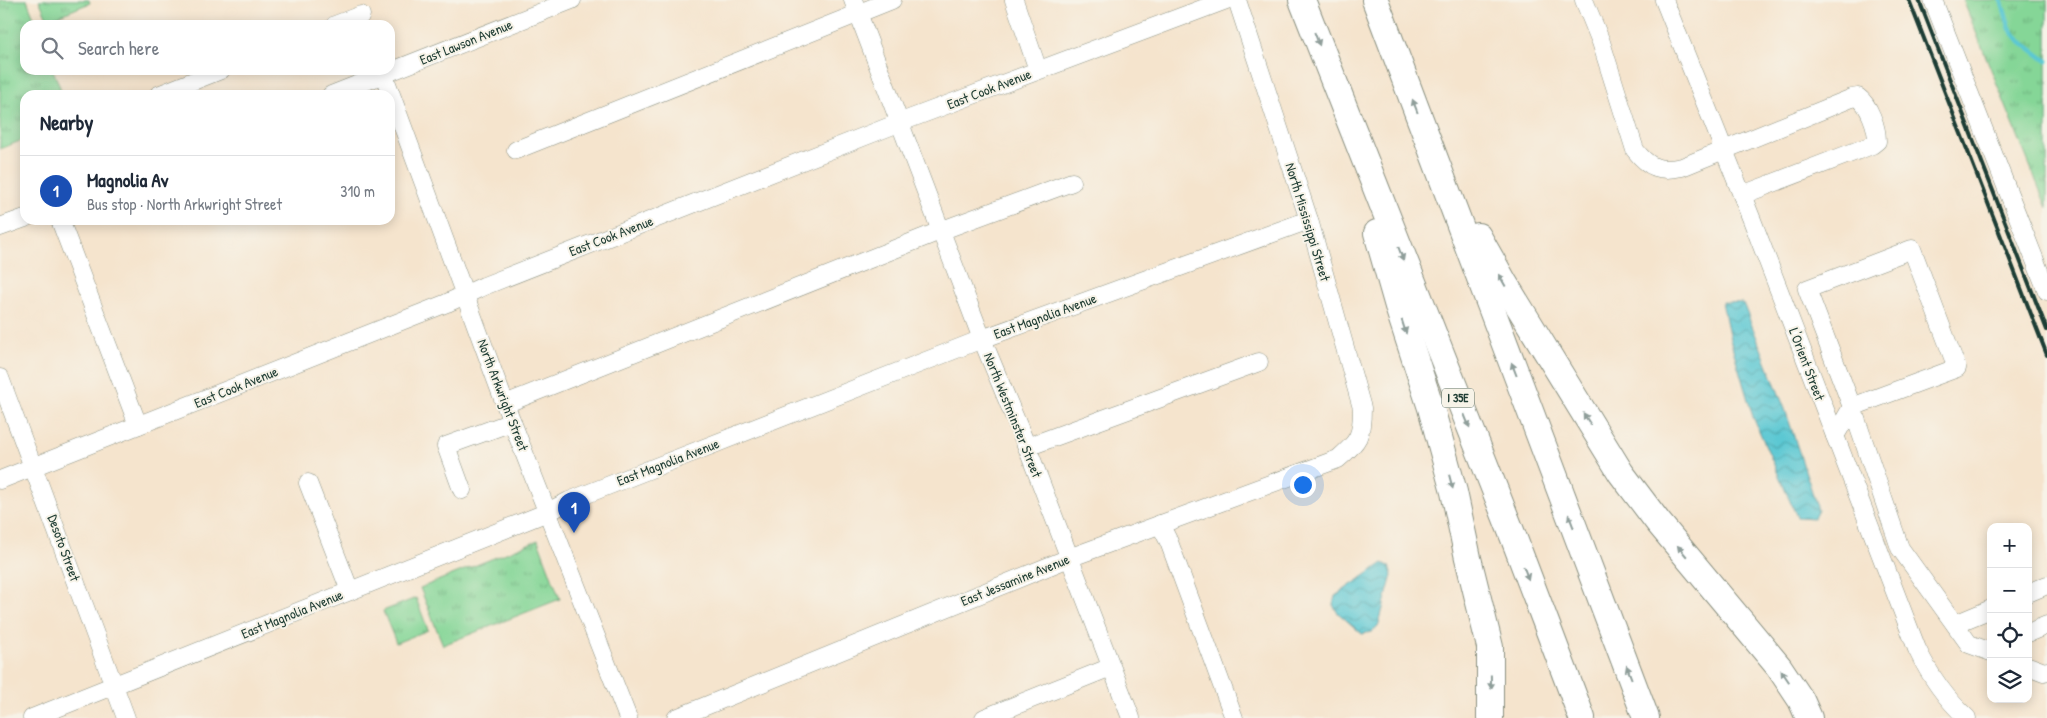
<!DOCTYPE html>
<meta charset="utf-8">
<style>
:root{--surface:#fff;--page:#f6f6f7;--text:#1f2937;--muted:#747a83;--line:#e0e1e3;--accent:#b45309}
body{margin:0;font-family:"Patrick Hand",sans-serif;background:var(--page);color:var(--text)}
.controls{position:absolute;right:15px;bottom:15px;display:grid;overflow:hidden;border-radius:10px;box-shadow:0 2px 12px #0003}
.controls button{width:45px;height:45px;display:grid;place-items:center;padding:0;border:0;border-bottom:1px solid var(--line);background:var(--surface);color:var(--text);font:25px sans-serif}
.you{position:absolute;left:1302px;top:484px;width:18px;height:18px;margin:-12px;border:4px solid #fff;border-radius:50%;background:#1a73e8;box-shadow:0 0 0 8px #1a73e833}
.badge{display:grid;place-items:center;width:32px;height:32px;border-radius:50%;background:var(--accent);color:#fff;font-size:16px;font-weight:700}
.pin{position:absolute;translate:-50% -41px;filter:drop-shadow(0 1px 2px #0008)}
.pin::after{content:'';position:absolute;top:26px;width:18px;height:15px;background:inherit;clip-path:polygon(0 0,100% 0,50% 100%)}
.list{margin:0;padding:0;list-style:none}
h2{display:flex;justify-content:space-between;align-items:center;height:65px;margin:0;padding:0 20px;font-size:21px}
h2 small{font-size:16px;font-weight:400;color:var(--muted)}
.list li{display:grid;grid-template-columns:32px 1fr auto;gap:15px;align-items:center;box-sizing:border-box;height:70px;padding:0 20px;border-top:1px solid var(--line)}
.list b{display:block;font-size:19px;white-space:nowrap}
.list p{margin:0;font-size:16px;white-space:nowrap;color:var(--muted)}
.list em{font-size:16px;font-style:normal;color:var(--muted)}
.icon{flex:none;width:28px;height:28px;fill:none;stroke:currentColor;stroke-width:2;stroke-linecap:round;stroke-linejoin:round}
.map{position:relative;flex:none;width:2047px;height:718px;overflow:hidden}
.search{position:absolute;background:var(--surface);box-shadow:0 2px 12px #0003;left:20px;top:20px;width:375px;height:55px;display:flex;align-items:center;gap:12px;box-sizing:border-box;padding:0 18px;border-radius:15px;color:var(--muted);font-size:19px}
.panel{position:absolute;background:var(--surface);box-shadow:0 2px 12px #0003;left:20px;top:90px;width:375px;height:135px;border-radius:15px}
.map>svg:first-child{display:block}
.park{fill:url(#park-tufts);stroke:#528a66}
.water{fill:url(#water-waves);stroke:#3d8284}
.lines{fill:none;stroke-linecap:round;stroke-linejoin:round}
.stream{stroke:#5bc8d3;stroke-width:4.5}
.minor-casing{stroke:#8a9080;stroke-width:19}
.highway-casing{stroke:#8a9080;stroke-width:28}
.minor{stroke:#fff;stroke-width:18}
.highway{stroke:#fff;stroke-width:26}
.rail{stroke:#1f3d34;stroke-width:4}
.oneway{fill:#8f9e9a}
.labels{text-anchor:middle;stroke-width:4;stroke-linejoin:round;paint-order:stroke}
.shield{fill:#f7f3e8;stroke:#60746a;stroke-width:1}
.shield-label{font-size:12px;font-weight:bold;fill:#1f3d34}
.street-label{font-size:14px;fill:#1f3d34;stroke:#f7f3e8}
</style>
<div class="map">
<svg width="2047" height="718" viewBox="0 0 2047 718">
<defs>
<pattern id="park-tufts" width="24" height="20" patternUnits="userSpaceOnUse" patternTransform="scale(1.25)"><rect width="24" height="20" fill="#85d697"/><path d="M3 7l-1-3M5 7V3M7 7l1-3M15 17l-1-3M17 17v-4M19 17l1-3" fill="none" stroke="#6caf7c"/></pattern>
<pattern id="water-waves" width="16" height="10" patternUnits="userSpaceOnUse" patternTransform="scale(1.25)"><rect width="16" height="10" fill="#5bc8d3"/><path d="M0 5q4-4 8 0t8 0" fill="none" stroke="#4ba4ac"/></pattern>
</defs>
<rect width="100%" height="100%" fill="#f7f3e8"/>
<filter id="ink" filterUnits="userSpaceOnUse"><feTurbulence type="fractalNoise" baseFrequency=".02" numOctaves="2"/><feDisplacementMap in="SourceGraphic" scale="10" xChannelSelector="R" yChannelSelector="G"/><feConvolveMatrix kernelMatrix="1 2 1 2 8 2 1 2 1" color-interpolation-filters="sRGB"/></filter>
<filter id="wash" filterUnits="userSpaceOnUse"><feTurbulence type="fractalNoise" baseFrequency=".0096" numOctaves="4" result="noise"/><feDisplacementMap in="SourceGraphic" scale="20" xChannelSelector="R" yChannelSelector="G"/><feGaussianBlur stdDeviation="1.12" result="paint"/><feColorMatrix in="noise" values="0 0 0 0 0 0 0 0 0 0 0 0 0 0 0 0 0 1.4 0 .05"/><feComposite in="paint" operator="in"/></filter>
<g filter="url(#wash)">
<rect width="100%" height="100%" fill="#f5e4cd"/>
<!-- park -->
<g class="park">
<polygon points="0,0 27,0 37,25 25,25 25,70 53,70 63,95 25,95 25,139 0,149"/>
<polygon points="39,0 89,0 90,3 48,20"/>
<polygon points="1963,0 2047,0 2047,208"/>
<polygon points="538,540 560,599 443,645 420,588"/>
<polygon points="416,598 428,630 396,643 383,611"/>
</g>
<!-- water -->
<g class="water">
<polygon points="1722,302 1743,303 1785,409 1818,510 1814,518 1797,517 1753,417 1730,339"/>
<polygon points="1383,563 1389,566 1392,575 1378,627 1371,632 1362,634 1337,612 1333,605 1335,596"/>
</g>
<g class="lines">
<!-- stream -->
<polyline class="stream" points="2001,0 2010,29 2019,40 2047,61"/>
</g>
</g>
<g filter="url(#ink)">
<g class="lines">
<!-- minor casing -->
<g class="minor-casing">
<g id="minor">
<polyline points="853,0 982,339 1027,447 1131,718"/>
<polyline points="1014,0 1038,70"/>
<path d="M1584 0 1601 42 1635 150C1649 168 1660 172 1682 167L1852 98 1858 97C1869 105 1877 127 1877 141L1872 145 1742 195"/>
<path d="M1664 0 1752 220 1917 649C1930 676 1945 698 1967 718"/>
<polyline points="1933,0 2047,291"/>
<polyline points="335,25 361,15"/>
<polyline points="382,70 505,404 628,718"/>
<polyline points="158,95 221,70"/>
<polyline points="331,95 572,0"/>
<polyline points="516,150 892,0"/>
<polyline points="60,220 138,425"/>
<polyline points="0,227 25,218"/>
<polyline points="0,378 126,718"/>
<polyline points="505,404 940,231 1072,182"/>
<polyline points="1835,436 1852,407 1957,368 1912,249 1807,289 1852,407 1900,548 1969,644 1991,652"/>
<polyline points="1027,447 1259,362"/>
<polyline points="0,480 447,303 484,286 901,122 1226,0"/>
<polyline points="308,483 350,591"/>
<polyline points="462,490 446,446 512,422"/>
<polyline points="1160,524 1169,542 1234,718"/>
<polyline points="2028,593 2047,585"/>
<polyline points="1955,624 1991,609"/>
<polyline points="2028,633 2047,625"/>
<polyline points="2028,666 2044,672 2047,671"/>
<polyline points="32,718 548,512 569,501 982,339 1309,220"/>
<path d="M676 718 1069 558 1338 459C1359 441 1362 436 1362 408L1309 220 1237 0"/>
<polyline points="984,718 1111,667"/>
</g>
</g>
<!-- highway casing -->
<g class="highway-casing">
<g id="highway">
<polyline points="1302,0 1513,536 1582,718"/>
<polyline points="1375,0 1646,718"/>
<polyline points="1377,233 1399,310 1431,408 1454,492 1468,558 1490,647 1490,718"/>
<polyline points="1478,236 1505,284 1621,473 1658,522 1779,667 1801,700 1809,718"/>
</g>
</g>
<!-- minor -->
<use href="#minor" class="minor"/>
<!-- highway -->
<use href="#highway" class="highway"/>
<!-- rail -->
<g class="rail">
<polyline points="1909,0 2047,355"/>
<polyline points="1919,0 2047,330"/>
</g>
</g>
<!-- one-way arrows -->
<defs><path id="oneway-solid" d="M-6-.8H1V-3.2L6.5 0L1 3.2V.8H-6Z" transform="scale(1.25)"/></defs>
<g class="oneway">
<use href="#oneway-solid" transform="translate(1317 39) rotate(69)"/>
<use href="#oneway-solid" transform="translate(1415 106) rotate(-111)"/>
<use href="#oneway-solid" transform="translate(1401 254) rotate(69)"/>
<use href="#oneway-solid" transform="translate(1502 280) rotate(-119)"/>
<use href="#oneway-solid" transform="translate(1404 327) rotate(72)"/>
<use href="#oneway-solid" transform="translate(1514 369) rotate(-111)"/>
<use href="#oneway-solid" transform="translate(1587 419) rotate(-122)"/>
<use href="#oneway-solid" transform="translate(1467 421) rotate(68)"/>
<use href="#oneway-solid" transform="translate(1451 482) rotate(75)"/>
<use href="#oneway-solid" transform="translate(1571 521) rotate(-111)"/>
<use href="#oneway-solid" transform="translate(1682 551) rotate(-130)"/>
<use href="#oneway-solid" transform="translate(1526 573) rotate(69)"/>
<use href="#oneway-solid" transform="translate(1629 672) rotate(-111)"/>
<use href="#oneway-solid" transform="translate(1785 676) rotate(-124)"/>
<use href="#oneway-solid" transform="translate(1491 682) rotate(89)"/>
</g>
</g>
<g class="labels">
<!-- shield labels -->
<rect class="shield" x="1442" y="388.5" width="32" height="19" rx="4"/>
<g class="shield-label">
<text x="1458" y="402">I 35E</text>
</g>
<!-- street labels -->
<g class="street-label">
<text transform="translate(466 42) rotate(-22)" y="5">East Lawson Avenue</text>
<text transform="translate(989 89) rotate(-21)" y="5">East Cook Avenue</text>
<text transform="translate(1308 222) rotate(73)" y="5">North Mississippi Street</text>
<text transform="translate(611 236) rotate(-21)" y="5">East Cook Avenue</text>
<text transform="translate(1045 316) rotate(-20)" y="5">East Magnolia Avenue</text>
<text transform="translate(1807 364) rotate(69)" y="5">L'Orient Street</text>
<text transform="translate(236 387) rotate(-22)" y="5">East Cook Avenue</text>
<text transform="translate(503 395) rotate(69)" y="5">North Arkwright Street</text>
<text transform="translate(1013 415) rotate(68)" y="5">North Westminster Street</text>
<text transform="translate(668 462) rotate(-21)" y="5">East Magnolia Avenue</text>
<text transform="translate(64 548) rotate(70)" y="5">Desoto Street</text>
<text transform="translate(1015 580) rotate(-22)" y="5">East Jessamine Avenue</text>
<text transform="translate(292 614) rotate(-22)" y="5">East Magnolia Avenue</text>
</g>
</g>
</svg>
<div class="controls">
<button>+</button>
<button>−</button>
<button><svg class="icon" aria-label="locate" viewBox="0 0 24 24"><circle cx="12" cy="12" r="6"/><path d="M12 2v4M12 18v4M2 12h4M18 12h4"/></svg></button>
<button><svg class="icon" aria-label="layers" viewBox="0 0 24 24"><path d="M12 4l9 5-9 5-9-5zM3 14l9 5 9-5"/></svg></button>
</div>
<div class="you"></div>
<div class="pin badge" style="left:574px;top:533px;background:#1a4fb4">1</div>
<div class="search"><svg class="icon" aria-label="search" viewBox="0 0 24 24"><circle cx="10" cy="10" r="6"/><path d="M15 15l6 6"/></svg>Search here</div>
<section class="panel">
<h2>Nearby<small></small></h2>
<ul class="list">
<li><span class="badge" style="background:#1a4fb4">1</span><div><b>Magnolia Av</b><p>Bus stop · North Arkwright Street</p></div><em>310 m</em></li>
</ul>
</section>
</div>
